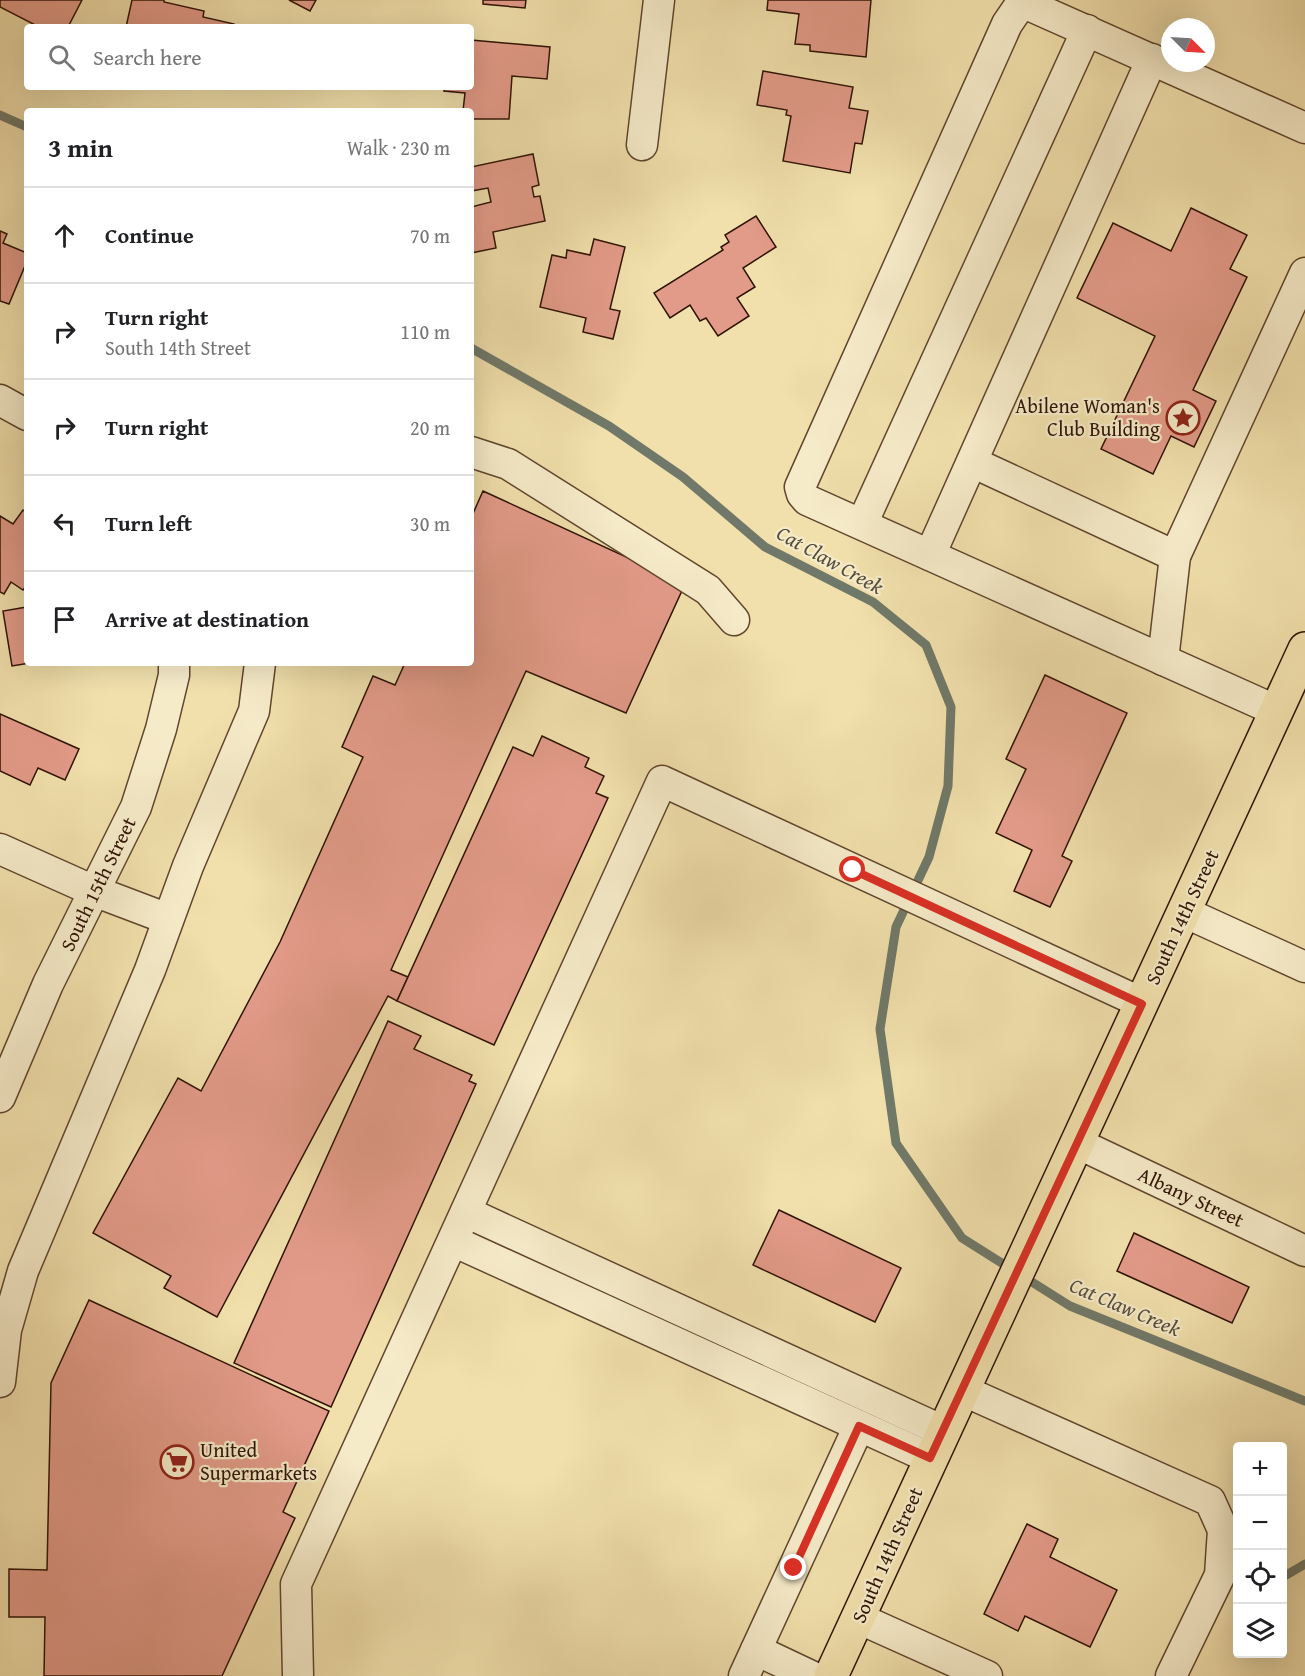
<!DOCTYPE html>
<meta charset="utf-8">
<style>
:root{--surface:#fff;--page:#f6f6f6;--text:#202124;--muted:#757577;--line:#e0e0e0}
body{margin:0;font-family:"Gentium Book Plus",serif;background:var(--page);color:var(--text)}
.controls{position:absolute;right:18px;bottom:18px;display:grid;overflow:hidden;border-radius:6px;box-shadow:0 6px 24px #0002}
.controls button{width:54px;height:54px;display:grid;place-items:center;padding:0;border:0;border-bottom:2px solid var(--line);background:var(--surface);color:var(--text);font:30px sans-serif}
.compass{position:absolute;left:1161px;top:18px;width:54px;height:54px;border-radius:50%;background:var(--surface);box-shadow:0 6px 24px #0002;rotate:114deg}
.stop{position:absolute;width:18px;height:18px;margin:-14px;border:4px solid #d93025;border-radius:50%;background:#fff}
.stop.end{background:#d93025;border-color:#fff;box-shadow:0 2px 6px #0008}
.list{margin:0;padding:0;list-style:none}
h2{display:flex;justify-content:space-between;align-items:center;height:78px;margin:0;padding:0 24px;font-size:26px}
h2 small{font-size:20px;font-weight:400;color:var(--muted)}
.list li{display:grid;grid-template-columns:39px 1fr auto;gap:18px;align-items:center;box-sizing:border-box;height:96px;padding:0 24px;border-top:2px solid var(--line)}
.list b{display:block;font-size:22px;white-space:nowrap}
.list p{margin:0;font-size:20px;white-space:nowrap;color:var(--muted)}
.list em{font-size:20px;font-style:normal;color:var(--muted)}
.icon{flex:none;width:33px;height:33px;fill:none;stroke:currentColor;stroke-width:2;stroke-linecap:round;stroke-linejoin:round}
.map{position:relative;flex:none;width:1305px;height:1676px;overflow:hidden}
.search{position:absolute;background:var(--surface);box-shadow:0 6px 24px #0002;left:24px;top:24px;width:450px;height:66px;display:flex;align-items:center;gap:15px;box-sizing:border-box;padding:0 21px;border-radius:6px;color:var(--muted);font-size:22px}
.panel{position:absolute;background:var(--surface);box-shadow:0 6px 24px #0002;left:24px;top:108px;width:450px;height:558px;border-radius:6px}
.map>svg:first-child{display:block}
.lines{fill:none;stroke-linecap:round;stroke-linejoin:round}
.stream{stroke:#707969;stroke-width:9}
.building{fill:#e39b89;stroke:#2f1304;stroke-width:1.5}
.minor-casing{stroke:#60462e;stroke-width:33}
.major-casing{stroke:#2f1304;stroke-width:36}
.minor{stroke:#f6ebc9;stroke-width:30}
.major{stroke:#f1e0ac;stroke-width:33}
.route{stroke:#d93025;stroke-width:8}
.labels{text-anchor:middle;stroke-width:4.5;stroke-linejoin:round;paint-order:stroke}
.poi-label{font-size:20px;fill:#2f1304;stroke:#f6ebc9;text-anchor:end}
.street-label{font-size:20px;fill:#2f1304;stroke:#f6ebc9}
.water-label{font-size:21px;font-style:italic;fill:#554e3f;stroke:#f6ebc9}
</style>
<div class="map">
<svg width="1305" height="1676" viewBox="0 0 1305 1676">
<rect width="100%" height="100%" fill="#f1e0ac"/>
<filter id="stains"><feTurbulence type="fractalNoise" baseFrequency=".00333" numOctaves="4"/><feColorMatrix values="0 0 0 0 .2 0 0 0 0 .09 0 0 0 0 .02 0 0 0 .5 -.17"/></filter>
<radialGradient id="worn" r=".72"><stop offset=".6" stop-color="#630" stop-opacity="0"/><stop offset="1" stop-color="#630" stop-opacity=".3"/></radialGradient>
<g class="lines">
<!-- stream -->
<g class="stream">
<polyline points="0,115 27,127"/>
<polyline points="471,348 609,426 683,477 765,547 873,602 926,645 951,707 948,786 929,857 896,927 880,1029 896,1143 962,1238 1070,1306 1305,1401"/>
<polyline points="1283,1577 1305,1564"/>
</g>
</g>
<!-- building -->
<g class="building">
<polygon points="0,0 82,0 68,27 39,27 0,7"/>
<polygon points="132,0 164,0 164,2 204,11 203,17 234,24 233,27 126,27"/>
<polygon points="289,0 316,0 310,11"/>
<polygon points="483,0 526,0 525,8 483,4"/>
<polygon points="768,0 871,0 866,57 810,51 810,45 795,44 799,14 767,10"/>
<polygon points="471,40 550,47 547,79 512,76 509,119 471,119 471,111 463,111 465,93 444,91 444,87 471,87"/>
<polygon points="763,71 853,87 849,108 868,111 862,144 855,143 850,173 783,161 791,116 786,115 787,110 757,105"/>
<polygon points="533,154 539,185 532,187 534,197 540,196 545,221 493,232 496,248 471,253 471,207 491,202 488,188 471,191 471,167"/>
<polygon points="1191,208 1247,235 1230,269 1247,277 1193,390 1216,401 1194,447 1171,436 1153,474 1101,449 1155,336 1077,298 1113,223 1171,251"/>
<polygon points="756,216 776,247 743,268 755,287 737,298 749,316 718,336 706,318 700,321 690,305 670,318 654,293 723,250 721,247 729,242 725,235"/>
<polygon points="0,231 7,234 3,243 27,253 27,261 9,304 0,301"/>
<polygon points="594,239 625,247 610,309 620,311 613,339 583,332 586,318 540,307 552,255 566,258 567,250 590,255"/>
<polygon points="483,491 685,584 626,713 526,671 391,970 408,977 397,1001 388,996 217,1317 164,1288 171,1276 93,1233 178,1078 201,1091 280,942 363,757 342,747 373,676 395,685 405,663 471,663 471,518"/>
<polygon points="23,510 27,513 27,585 23,590 11,582 4,594 0,592 0,516 13,524"/>
<polygon points="27,607 27,663 30,663 12,666 3,611"/>
<polygon points="1045,675 1127,713 1062,856 1072,861 1050,907 1014,891 1032,850 996,833 1026,769 1006,759"/>
<polygon points="0,714 79,749 65,780 38,768 30,785 0,771"/>
<polygon points="542,736 589,758 585,767 604,776 596,793 608,798 494,1045 397,1001 513,747 533,756"/>
<polygon points="388,1021 421,1036 414,1049 472,1075 469,1081 476,1084 331,1407 234,1363"/>
<polygon points="779,1210 901,1268 875,1322 753,1265"/>
<polygon points="1134,1233 1249,1287 1232,1323 1117,1271"/>
<polygon points="89,1300 329,1411 283,1512 295,1518 222,1676 44,1676 45,1617 9,1617 9,1569 47,1570 51,1383"/>
<polygon points="1027,1524 1058,1539 1050,1557 1117,1590 1090,1647 1025,1616 1018,1631 984,1614"/>
</g>
<g class="lines">
<!-- minor casing -->
<g class="minor-casing">
<g id="minor">
<polyline points="642,145 659,0"/>
<polyline points="0,400 27,415"/>
<polyline points="471,452 508,464 708,590 734,620"/>
<polyline points="972,462 1175,556 1305,273"/>
<polyline points="862,524 1087,30"/>
<polyline points="930,555 1152,59"/>
<polyline points="1163,660 1175,556"/>
<polyline points="1277,711 807,500 802,494 800,487 1007,24 1020,5 1033,7 1305,128"/>
<polyline points="0,849 94,891 168,919"/>
<polyline points="1184,912 1305,967"/>
<polyline points="0,1097 48,984 136,807 161,729 174,675 174,663"/>
<polyline points="1077,1143 1305,1251"/>
<polyline points="466,1212 943,1431"/>
<polyline points="453,1241 930,1458"/>
<polyline points="0,1382 6,1330 23,1271 150,970 188,866 254,711 260,663"/>
<polyline points="962,1390 1210,1501 1223,1530 1220,1575 1171,1676"/>
<polyline points="858,1618 987,1676"/>
<polyline points="756,1650 811,1676"/>
<polyline points="298,1676 296,1584 662,781 1142,1003"/>
<polyline points="744,1676 859,1426"/>
</g>
</g>
<!-- major casing -->
<g class="major-casing">
<polyline id="major" points="831,1676 1305,649"/>
</g>
<!-- minor -->
<use href="#minor" class="minor"/>
<!-- major -->
<use href="#major" class="major"/>
</g>
<g class="lines">
<!-- route -->
<polyline class="route" points="794,1568 859,1426 930,1458 1142,1004 853,870"/>
</g>
<!-- icons -->
<defs>
<g id="sight-ring" transform="scale(1.725)"><circle r="9.5" fill="#f6ebc9" stroke="#8f2418" stroke-width="1.5"/><path d="M0-6L1.8-2.2L6-1.7L2.9 1.2L3.7 5.4L0 3.3L-3.7 5.4L-2.9 1.2L-6-1.7L-1.8-2.2Z" fill="#8f2418"/></g>
<g id="supermarket-ring" transform="scale(1.725)"><circle r="9.5" fill="#f6ebc9" stroke="#8f2418" stroke-width="1.5"/><path d="M-6-5.5h2.5l.6 2H6L4.5 2H-2.5L-4.4-4H-6ZM-1.5 3.2a1.3 1.3 0 1 0 .1 0ZM3 3.2a1.3 1.3 0 1 0 .1 0Z" fill="#8f2418"/></g>
</defs>
<g fill-rule="evenodd">
<use href="#sight-ring" x="1183" y="418"/>
<use href="#supermarket-ring" x="177" y="1462"/>
</g>
<g class="labels">
<!-- poi labels -->
<g class="poi-label">
<text x="1160" y="413">Abilene Woman's<tspan x="1160" dy="23">Club Building</tspan></text>
<text x="200" y="1457" text-anchor="start">United<tspan x="200" dy="23">Supermarkets</tspan></text>
</g>
<!-- street labels -->
<g class="street-label">
<text transform="translate(98 884) rotate(-64)" y="7">South 15th Street</text>
<text transform="translate(1182 917) rotate(-65)" y="7">South 14th Street</text>
<text transform="translate(1191 1197) rotate(25)" y="7">Albany Street</text>
<text transform="translate(887 1555) rotate(-66)" y="7">South 14th Street</text>
</g>
<!-- water labels -->
<g class="water-label">
<text transform="translate(830 560) rotate(29)" y="7">Cat Claw Creek</text>
<text transform="translate(1125 1307) rotate(23)" y="7">Cat Claw Creek</text>
</g>
</g>
<rect width="100%" height="100%" filter="url(#stains)"/>
<rect width="100%" height="100%" fill="url(#worn)"/>
</svg>
<div class="controls">
<button>+</button>
<button>−</button>
<button><svg class="icon" aria-label="locate" viewBox="0 0 24 24"><circle cx="12" cy="12" r="6"/><path d="M12 2v4M12 18v4M2 12h4M18 12h4"/></svg></button>
<button><svg class="icon" aria-label="layers" viewBox="0 0 24 24"><path d="M12 4l9 5-9 5-9-5zM3 14l9 5 9-5"/></svg></button>
</div>
<svg class="compass" viewBox="-18 -18 36 36"><path d="M0-13l5 13h-10z" fill="#e53935"/><path d="M0 13l5-13h-10z" fill="#757577"/></svg>
<div class="stop" style="left:853px;top:870px"></div>
<div class="stop end" style="left:794px;top:1568px"></div>
<div class="search"><svg class="icon" aria-label="search" viewBox="0 0 24 24"><circle cx="10" cy="10" r="6"/><path d="M15 15l6 6"/></svg>Search here</div>
<section class="panel">
<h2>3 min<small>Walk · 230 m</small></h2>
<ul class="list">
<li><svg class="icon" aria-label="ahead" viewBox="0 0 24 24"><path d="M12 20V5M6 11l6-6 6 6"/></svg><div><b>Continue</b></div><em>70 m</em></li>
<li><svg class="icon" aria-label="right" viewBox="0 0 24 24"><path d="M7 20v-9h11M14 6l5 5-5 5"/></svg><div><b>Turn right</b><p>South 14th Street</p></div><em>110 m</em></li>
<li><svg class="icon" aria-label="right" viewBox="0 0 24 24"><path d="M7 20v-9h11M14 6l5 5-5 5"/></svg><div><b>Turn right</b></div><em>20 m</em></li>
<li><svg class="icon" aria-label="left" viewBox="0 0 24 24"><path d="M17 20v-9H6M10 6l-5 5 5 5"/></svg><div><b>Turn left</b></div><em>30 m</em></li>
<li><svg class="icon" aria-label="arrive" viewBox="0 0 24 24"><path d="M6 21V4h12l-3 4 3 4H6"/></svg><div><b>Arrive at destination</b></div></li>
</ul>
</section>
</div>
